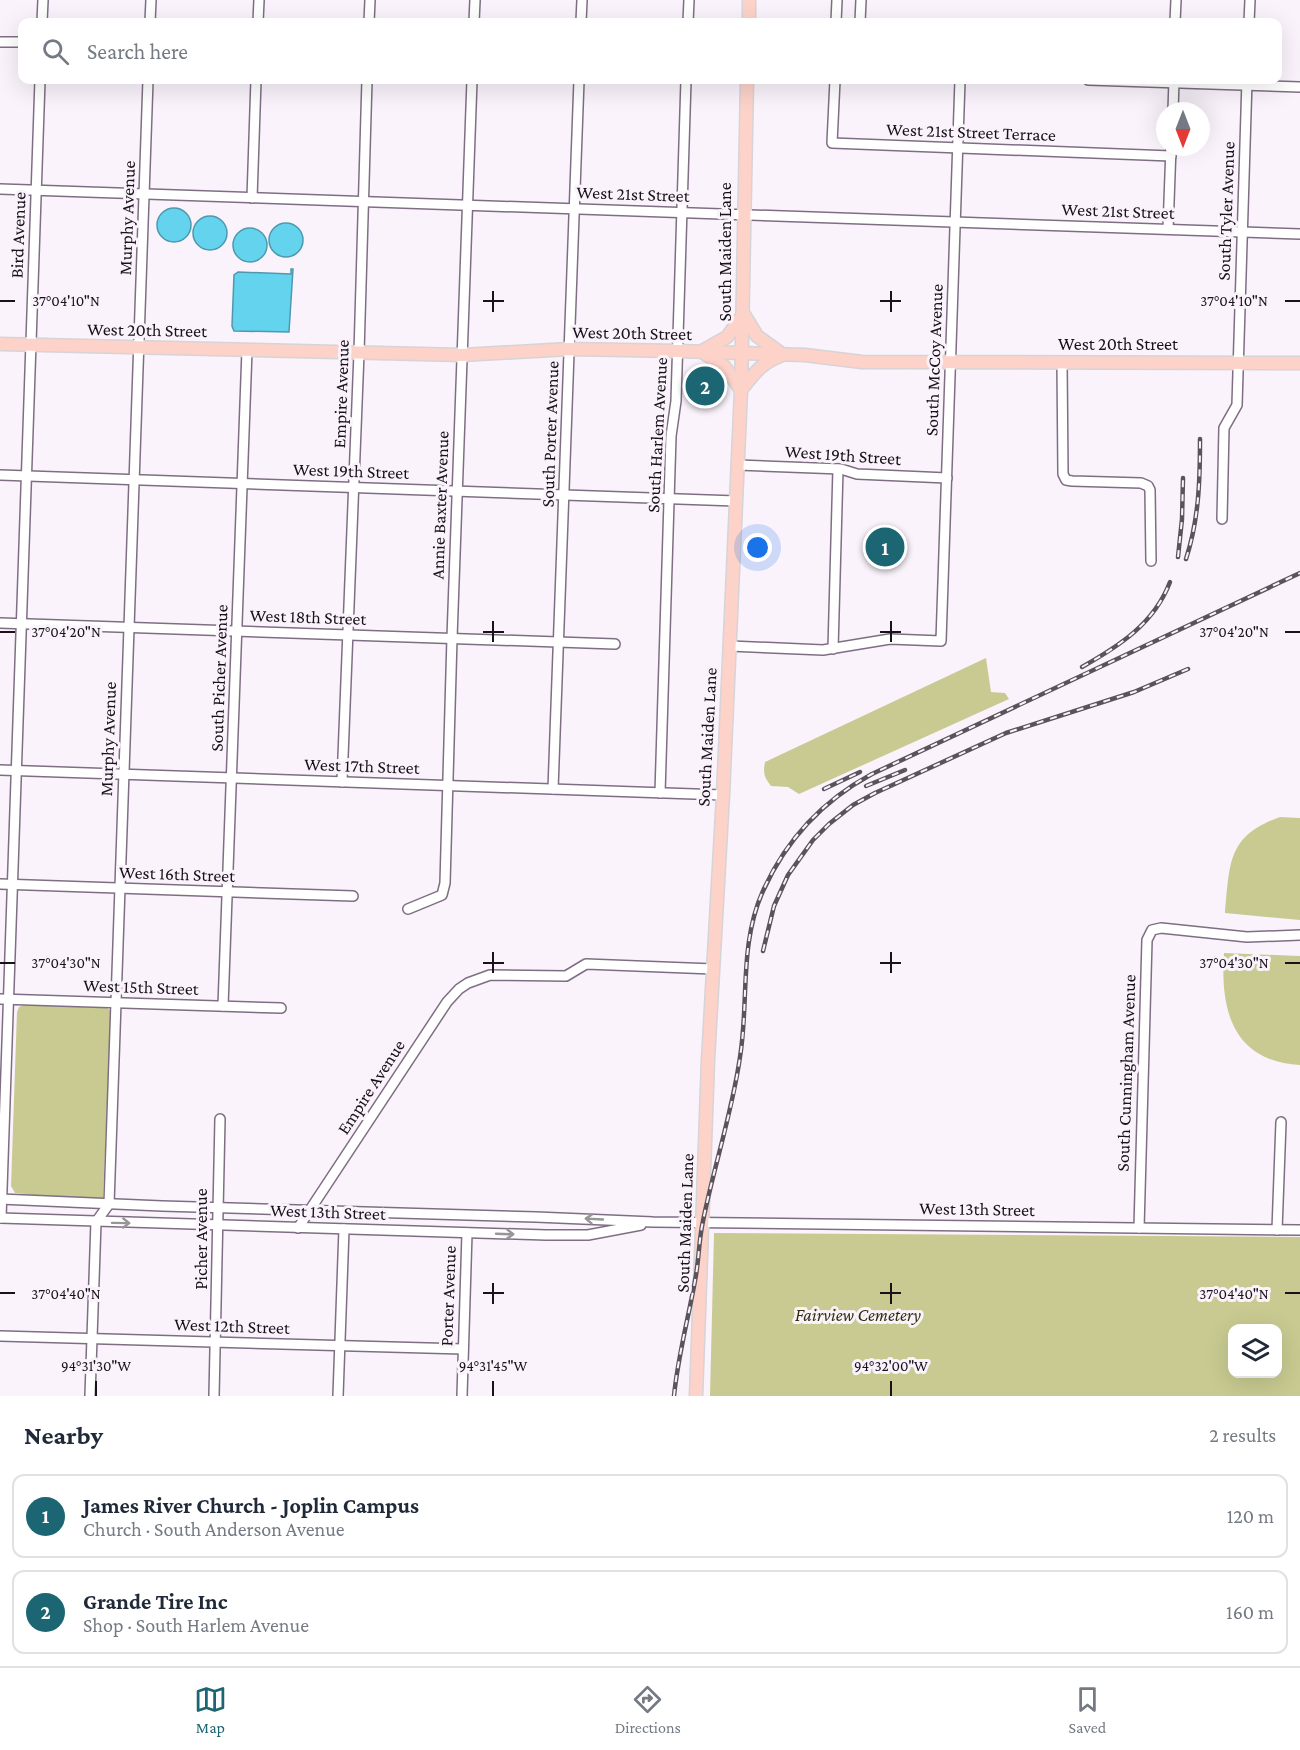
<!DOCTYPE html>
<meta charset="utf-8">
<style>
:root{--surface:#fff;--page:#f6f6f7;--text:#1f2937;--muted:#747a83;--line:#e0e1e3;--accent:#1c6572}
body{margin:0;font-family:"Crimson Pro",serif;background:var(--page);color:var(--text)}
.controls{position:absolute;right:18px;bottom:18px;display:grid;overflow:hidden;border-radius:12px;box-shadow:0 6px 24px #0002}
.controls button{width:54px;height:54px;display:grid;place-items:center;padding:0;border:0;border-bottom:2px solid var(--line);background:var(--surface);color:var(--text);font:30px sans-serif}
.compass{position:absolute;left:1156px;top:102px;width:54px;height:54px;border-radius:50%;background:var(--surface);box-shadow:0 6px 24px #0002;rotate:180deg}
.you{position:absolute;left:758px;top:548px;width:21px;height:21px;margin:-15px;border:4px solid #fff;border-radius:50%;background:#1a73e8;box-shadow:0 0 0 9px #1a73e833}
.badge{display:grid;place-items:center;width:39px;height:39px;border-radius:50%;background:var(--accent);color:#fff;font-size:20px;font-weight:700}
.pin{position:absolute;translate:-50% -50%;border:3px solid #fff;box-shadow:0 2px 6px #0006}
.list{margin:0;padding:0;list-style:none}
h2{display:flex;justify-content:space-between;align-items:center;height:78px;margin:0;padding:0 24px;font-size:26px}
h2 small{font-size:20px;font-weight:400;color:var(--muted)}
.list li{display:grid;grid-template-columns:39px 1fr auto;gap:18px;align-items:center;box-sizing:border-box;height:84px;margin:0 12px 12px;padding:0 12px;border:2px solid var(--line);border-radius:12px}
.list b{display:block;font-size:22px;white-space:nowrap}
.list p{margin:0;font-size:20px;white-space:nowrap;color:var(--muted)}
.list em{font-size:20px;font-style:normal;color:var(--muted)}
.icon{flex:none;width:33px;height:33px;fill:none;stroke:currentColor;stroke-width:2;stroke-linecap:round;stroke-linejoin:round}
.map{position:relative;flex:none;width:1300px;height:1396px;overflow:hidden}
.search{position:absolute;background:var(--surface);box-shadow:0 6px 24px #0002;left:18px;right:18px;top:18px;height:66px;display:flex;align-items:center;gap:15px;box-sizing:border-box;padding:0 21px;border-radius:12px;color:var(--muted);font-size:22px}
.sheet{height:270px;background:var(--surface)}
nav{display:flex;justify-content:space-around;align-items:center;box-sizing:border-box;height:84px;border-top:2px solid var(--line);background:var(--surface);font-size:16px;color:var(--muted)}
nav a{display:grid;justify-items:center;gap:3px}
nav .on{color:var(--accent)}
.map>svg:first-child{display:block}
.green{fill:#c8ca91;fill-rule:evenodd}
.water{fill:#64d3ed;stroke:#4e99ae;stroke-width:1.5}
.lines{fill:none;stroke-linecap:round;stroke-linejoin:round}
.minor-casing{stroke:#7f6e83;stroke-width:12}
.major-casing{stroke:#d6d4d6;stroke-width:15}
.minor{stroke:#fff;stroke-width:9}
.major{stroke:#fdd2c9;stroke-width:12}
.rail-casing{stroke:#5a535b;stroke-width:4.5}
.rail{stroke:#faf3fc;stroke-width:2;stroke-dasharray:7;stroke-linecap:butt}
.oneway{stroke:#989498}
.ticks{fill:none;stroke:#19121a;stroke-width:2}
.labels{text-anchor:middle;stroke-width:6;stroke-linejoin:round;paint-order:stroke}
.street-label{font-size:18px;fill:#19121a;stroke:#faf3fc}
.park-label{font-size:18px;font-style:italic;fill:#2e2e09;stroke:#faf3fc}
.ticks-label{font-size:15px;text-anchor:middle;fill:#19121a;stroke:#faf3fc;stroke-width:6;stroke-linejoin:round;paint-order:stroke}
</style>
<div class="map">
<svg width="1300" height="1396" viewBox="0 0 1300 1396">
<rect width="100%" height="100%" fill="#faf3fc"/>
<!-- green -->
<g class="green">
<path d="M986 658 991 692 1005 693 1009 699 799 794 788 787 771 786C764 777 763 773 765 762Z"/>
<path d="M1280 817 1300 818V920L1225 913C1230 863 1227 836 1280 817Z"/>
<path d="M1224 953 1300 956V1065C1233 1061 1220 1011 1224 953Z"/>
<polygon points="24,1005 107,1008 111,1011 103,1198 33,1197 25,1194 15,1193 11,1186 17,1012 19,1007"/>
<path d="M714 1233 1300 1237V1396H710ZM1232 1328H1278V1374H1232Z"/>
</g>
<!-- water -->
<g class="water">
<circle cx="174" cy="225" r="17"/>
<circle cx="210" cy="233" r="17"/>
<circle cx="286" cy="240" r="17"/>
<circle cx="250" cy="245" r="17"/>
<polygon points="291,269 293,269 289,332 234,331 232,326 234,275 238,272 291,274"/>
</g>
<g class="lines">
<!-- minor casing -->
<g class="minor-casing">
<g id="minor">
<polyline points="42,22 43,0"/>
<polyline points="150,22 151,0"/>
<polyline points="258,22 259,0"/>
<polyline points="369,22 370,0"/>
<polyline points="474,22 475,0"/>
<polyline points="581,22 582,0"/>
<polyline points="688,22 689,0"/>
<polyline points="836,22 837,0"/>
<polyline points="860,22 861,0"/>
<polyline points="1175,22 1176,0"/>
<polyline points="1249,22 1250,0"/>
<polyline points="0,42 22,42"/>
<polyline points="835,80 832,143 1171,156"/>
<polyline points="1088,80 1300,87"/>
<polyline points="1173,111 1174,80"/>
<polyline points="0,189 1300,234"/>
<polyline points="252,198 256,80"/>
<polyline points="1168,229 1171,147"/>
<polyline points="1062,362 1063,474 1066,480 1072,481 1141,483 1148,486 1150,490 1151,561"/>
<polyline points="738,465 841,469 857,474 947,478"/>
<polyline points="0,475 736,501"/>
<polyline points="1222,519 1224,428 1237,405 1247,80"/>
<polyline points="0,623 615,644"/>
<polyline points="730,646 823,650 890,639 941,641 960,80"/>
<polyline points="833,649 838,469"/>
<polyline points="0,770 723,795"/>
<polyline points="342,782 359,353 367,80"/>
<polyline points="553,789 579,80"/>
<polyline points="660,793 671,436 676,401 686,80"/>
<polyline points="0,884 353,896"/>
<polyline points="408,909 442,895 445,883 452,638 472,80"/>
<polyline points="0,999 281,1008"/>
<polyline points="223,1006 247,350"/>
<polyline points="0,1199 162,1206 536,1217 653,1222 1300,1230"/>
<polyline points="0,1218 546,1235 588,1235 641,1225"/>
<polyline points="1,1218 40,80"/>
<polyline points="298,1228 447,1002 459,989 468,983 490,975 566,976 586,964 713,969"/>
<polyline points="1139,1228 1147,940 1152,930 1161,928 1247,937 1300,935"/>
<polyline points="1277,1230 1281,1122"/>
<polyline points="0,1336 463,1349"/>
<polyline points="90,1396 96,1222 109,1204 148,80"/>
<polyline points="214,1396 220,1119"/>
<polyline points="338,1396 344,1229"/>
<polyline points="462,1396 467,1233"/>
</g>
</g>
<!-- major casing -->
<g class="major-casing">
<g id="major">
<polyline points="749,22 749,0"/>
<polyline points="743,313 757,336 782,354"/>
<polyline points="0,344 462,355 569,349 678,351 805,355 862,362 1300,363"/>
<polyline points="702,351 727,337 742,316"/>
<path d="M702 352 724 366 741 390C753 375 761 363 780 356"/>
<polyline points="696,1396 708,1060 723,795 741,390 747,80"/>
</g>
</g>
<!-- minor -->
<use href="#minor" class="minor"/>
<!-- major -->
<use href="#major" class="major"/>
<!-- rail casing -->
<g class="rail-casing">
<g id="rail">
<polyline points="1178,557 1182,519 1183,478"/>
<path d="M1186 559C1199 519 1200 480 1200 439"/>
<path d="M1082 667C1119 646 1154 624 1170 582"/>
<polyline points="866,786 905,770"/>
<polyline points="824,789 860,772"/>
<polyline points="763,951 774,906 788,875 813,840 829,824 853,805 875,793 1006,733 1134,692 1188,669"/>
<path d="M674 1396C678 1355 689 1316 696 1275 699 1257 699 1239 703 1221 714 1166 732 1113 740 1057 749 1002 739 944 763 891 786 840 822 801 872 774L1300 573"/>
</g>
</g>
<!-- rail -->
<use href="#rail" class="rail"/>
</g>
<!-- one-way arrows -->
<defs><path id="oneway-shaft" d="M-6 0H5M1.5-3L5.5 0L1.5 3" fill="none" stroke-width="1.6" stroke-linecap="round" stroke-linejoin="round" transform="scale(1.5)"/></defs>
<g class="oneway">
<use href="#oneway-shaft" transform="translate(594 1219) rotate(-177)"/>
<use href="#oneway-shaft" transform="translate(121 1223) rotate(1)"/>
<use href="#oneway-shaft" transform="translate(505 1234) rotate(2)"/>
</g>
<!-- ticks -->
<path class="ticks" d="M493 291V312M891 291V312M0 301H15M483 301H504M880 301H901M1285 301H1300M493 621V642M891 621V642M0 632H15M483 632H504M880 632H901M1285 632H1300M493 952V973M891 952V973M0 963H15M483 963H504M880 963H901M1285 963H1300M493 1283V1304M891 1283V1304M0 1293H15M483 1293H504M880 1293H901M1285 1293H1300M96 1381V1396M493 1381V1396M891 1381V1396"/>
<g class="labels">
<!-- street labels -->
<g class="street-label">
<text transform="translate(971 132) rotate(2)" y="6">West 21st Street Terrace</text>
<text transform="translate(633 194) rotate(2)" y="6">West 21st Street</text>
<text transform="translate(1118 211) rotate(2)" y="6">West 21st Street</text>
<text transform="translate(1226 211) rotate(-88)" y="6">South Tyler Avenue</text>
<text transform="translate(127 218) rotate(-88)" y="6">Murphy Avenue</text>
<text transform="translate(18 235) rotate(-88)" y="6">Bird Avenue</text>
<text transform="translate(725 252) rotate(-90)" y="6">South Maiden Lane</text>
<text transform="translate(147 330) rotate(1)" y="6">West 20th Street</text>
<text transform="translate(632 333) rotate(1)" y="6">West 20th Street</text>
<text x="1118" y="350">West 20th Street</text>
<text transform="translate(934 360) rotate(-88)" y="6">South McCoy Avenue</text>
<text transform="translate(341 394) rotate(-88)" y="6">Empire Avenue</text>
<text transform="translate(550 434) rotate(-88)" y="6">South Porter Avenue</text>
<text transform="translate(657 435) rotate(-87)" y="6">South Harlem Avenue</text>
<text transform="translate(843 455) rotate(4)" y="6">West 19th Street</text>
<text transform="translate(351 471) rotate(2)" y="6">West 19th Street</text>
<text transform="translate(440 505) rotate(-88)" y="6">Annie Baxter Avenue</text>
<text transform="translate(308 617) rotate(2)" y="6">West 18th Street</text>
<text transform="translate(219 678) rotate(-88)" y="6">South Picher Avenue</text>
<text transform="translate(707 737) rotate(-87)" y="6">South Maiden Lane</text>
<text transform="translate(108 739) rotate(-88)" y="6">Murphy Avenue</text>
<text transform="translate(362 766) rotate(2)" y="6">West 17th Street</text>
<text transform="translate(177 874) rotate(2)" y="6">West 16th Street</text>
<text transform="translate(141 987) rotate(2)" y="6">West 15th Street</text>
<text transform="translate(1126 1073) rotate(-88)" y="6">South Cunningham Avenue</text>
<text transform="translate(371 1087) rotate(-57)" y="6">Empire Avenue</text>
<text transform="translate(977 1209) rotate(1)" y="6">West 13th Street</text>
<text transform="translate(328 1212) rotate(2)" y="6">West 13th Street</text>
<text transform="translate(685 1223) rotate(-88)" y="6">South Maiden Lane</text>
<text transform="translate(201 1239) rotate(-90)" y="6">Picher Avenue</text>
<text transform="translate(448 1296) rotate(-88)" y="6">Porter Avenue</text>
<text transform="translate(232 1326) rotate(2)" y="6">West 12th Street</text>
</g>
<!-- park labels -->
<g class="park-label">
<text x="858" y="1321">Fairview Cemetery</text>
</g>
</g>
<g class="ticks-label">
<text x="1234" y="306">37°04'10"N</text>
<text x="66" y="306">37°04'10"N</text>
<text x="1234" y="637">37°04'20"N</text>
<text x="66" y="637">37°04'20"N</text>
<text x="1234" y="968">37°04'30"N</text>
<text x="66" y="968">37°04'30"N</text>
<text x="1234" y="1299">37°04'40"N</text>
<text x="66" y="1299">37°04'40"N</text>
<text x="96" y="1371">94°31'30"W</text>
<text x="493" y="1371">94°31'45"W</text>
<text x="891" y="1371">94°32'00"W</text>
</g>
</svg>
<div class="controls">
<button><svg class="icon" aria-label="layers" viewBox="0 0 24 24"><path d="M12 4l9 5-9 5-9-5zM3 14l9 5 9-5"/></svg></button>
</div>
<svg class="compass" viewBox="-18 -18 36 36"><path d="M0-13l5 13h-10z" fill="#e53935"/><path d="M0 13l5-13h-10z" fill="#747a83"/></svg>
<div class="you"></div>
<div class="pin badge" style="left:885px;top:547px">1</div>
<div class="pin badge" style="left:705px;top:386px">2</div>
<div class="search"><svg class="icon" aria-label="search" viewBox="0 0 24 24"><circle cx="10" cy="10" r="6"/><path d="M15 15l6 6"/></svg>Search here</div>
</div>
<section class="sheet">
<h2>Nearby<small>2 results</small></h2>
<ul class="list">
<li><span class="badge">1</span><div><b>James River Church - Joplin Campus</b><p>Church · South Anderson Avenue</p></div><em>120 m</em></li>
<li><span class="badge">2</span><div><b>Grande Tire Inc</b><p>Shop · South Harlem Avenue</p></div><em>160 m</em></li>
</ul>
</section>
<nav>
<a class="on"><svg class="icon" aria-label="map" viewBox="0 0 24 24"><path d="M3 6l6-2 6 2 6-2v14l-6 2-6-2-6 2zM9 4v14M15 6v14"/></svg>Map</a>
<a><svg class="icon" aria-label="directions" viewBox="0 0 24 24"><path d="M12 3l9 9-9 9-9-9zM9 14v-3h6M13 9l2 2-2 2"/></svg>Directions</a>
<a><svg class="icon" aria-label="saved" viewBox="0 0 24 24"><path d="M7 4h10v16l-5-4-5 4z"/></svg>Saved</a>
</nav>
